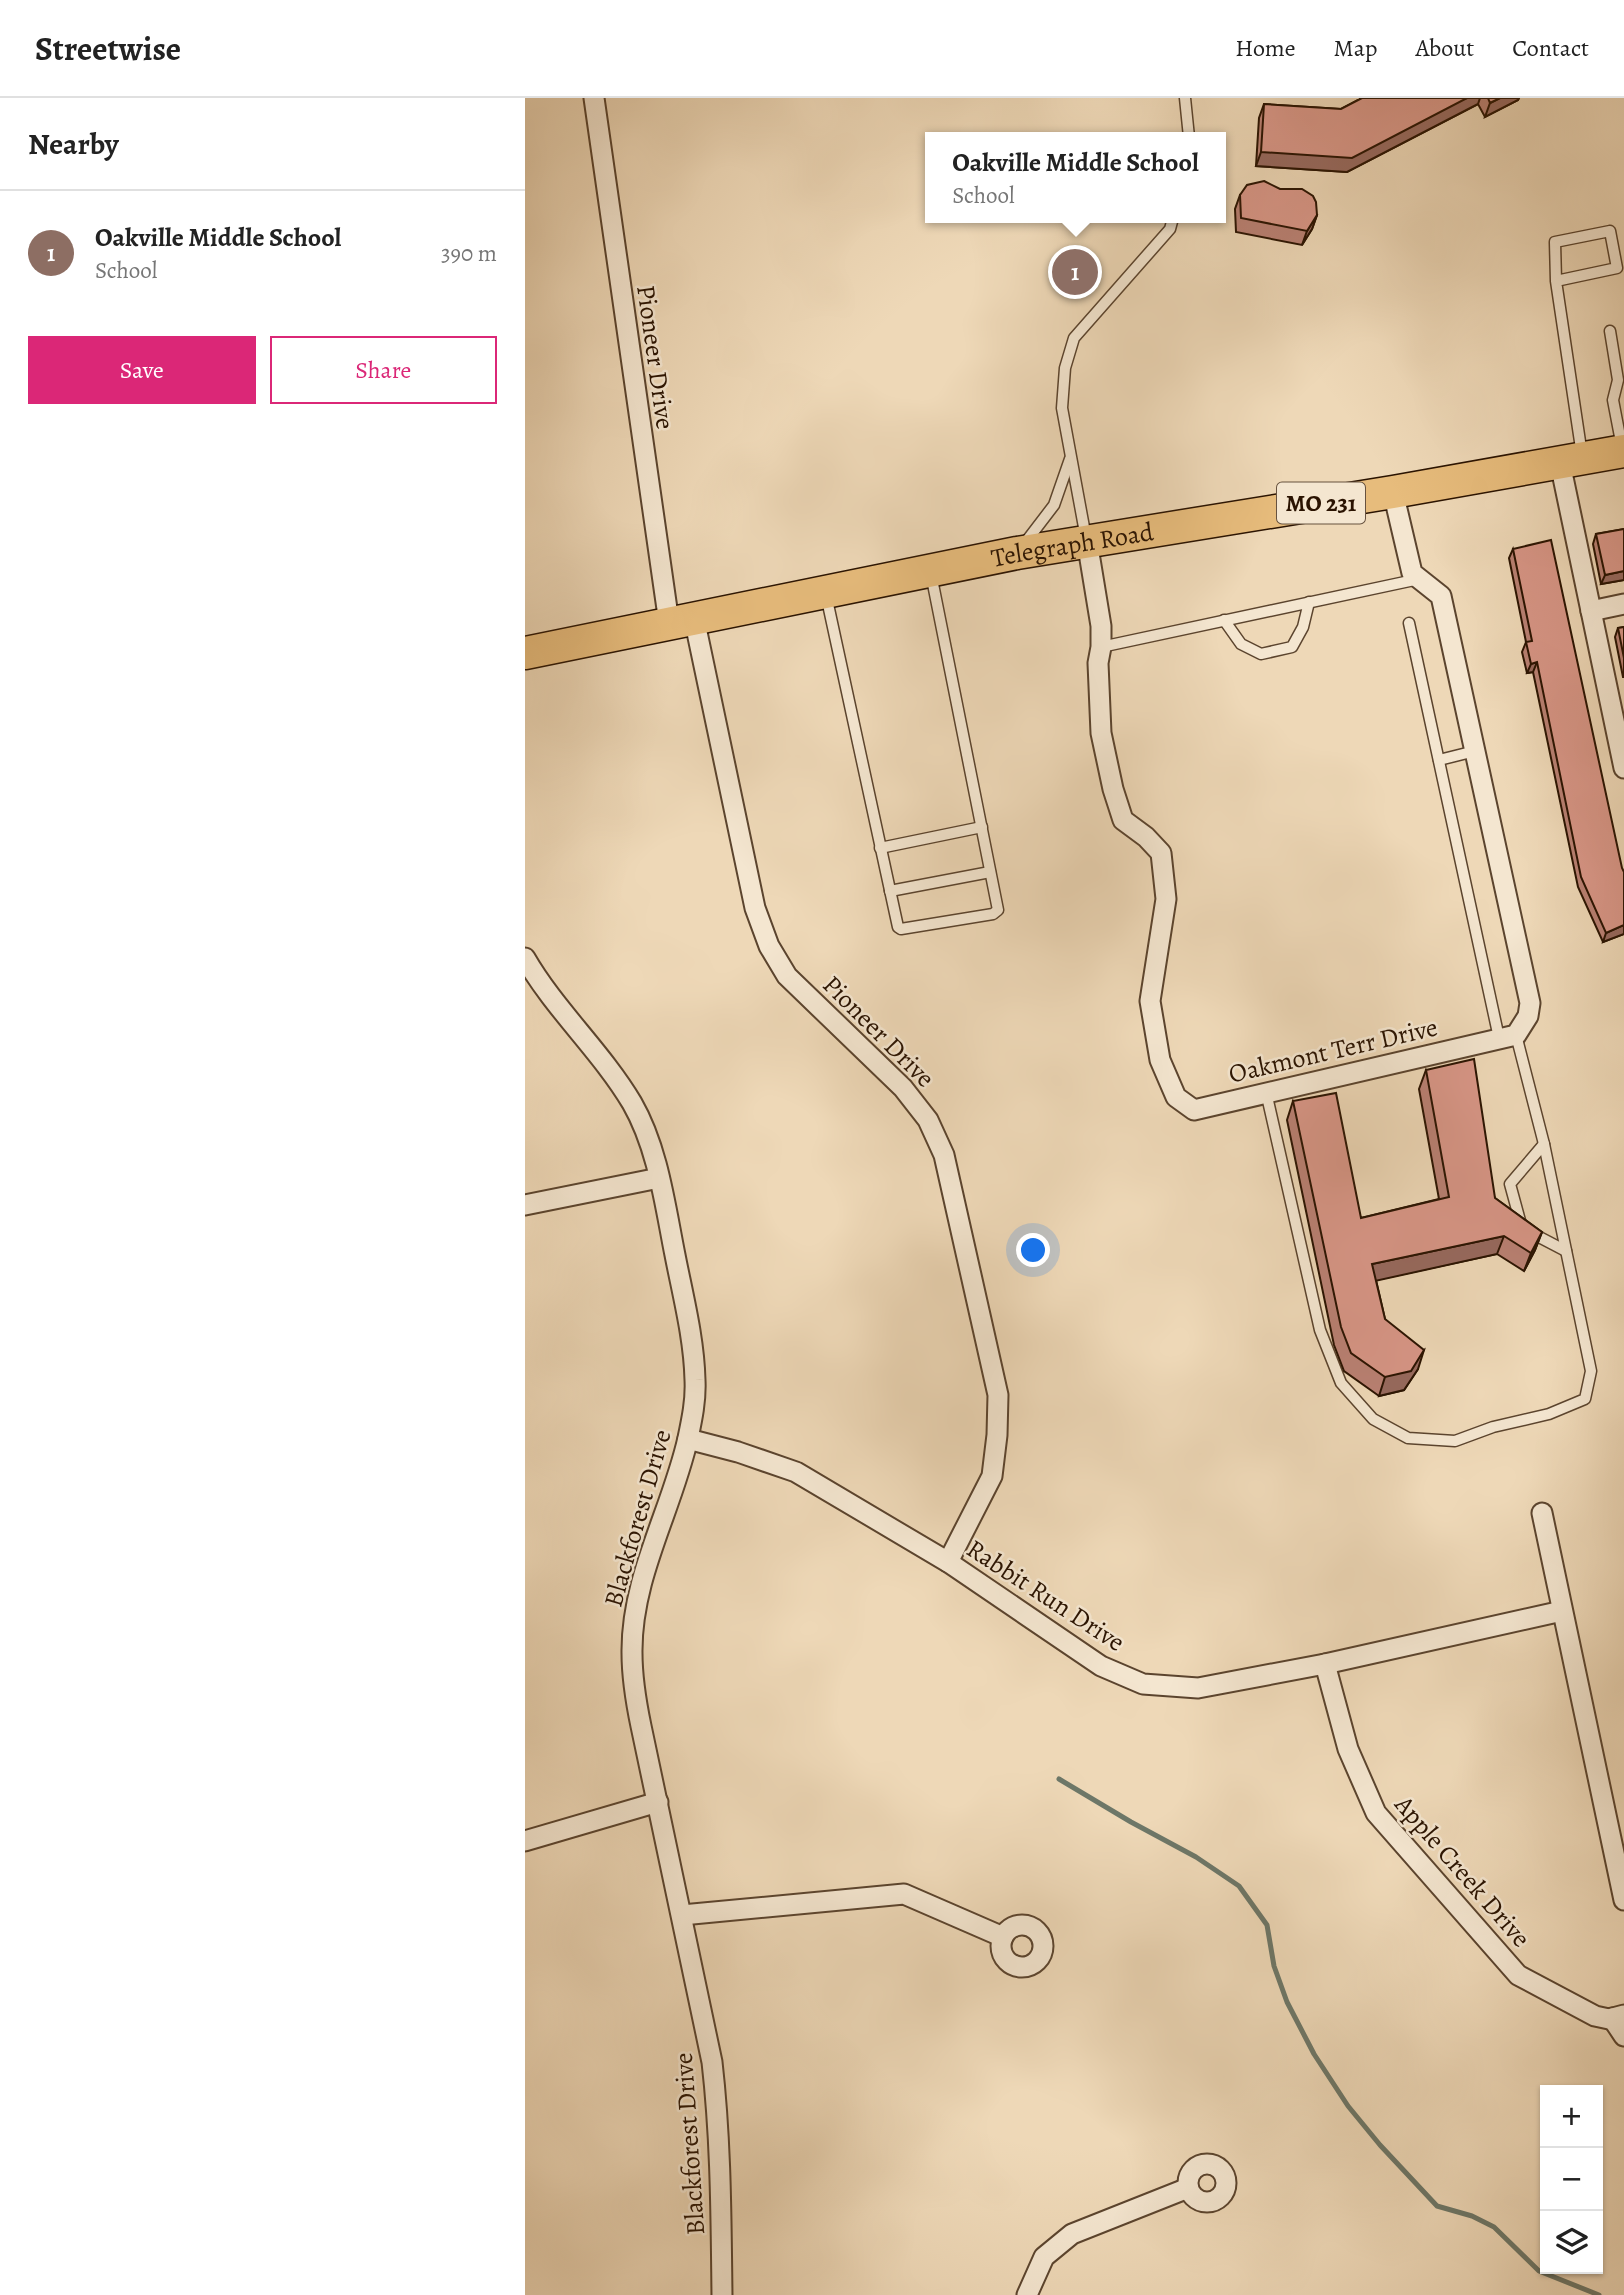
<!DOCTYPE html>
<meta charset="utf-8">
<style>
:root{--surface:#fff;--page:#f6f6f6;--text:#222;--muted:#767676;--line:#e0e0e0;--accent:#db2777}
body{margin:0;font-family:Alegreya,serif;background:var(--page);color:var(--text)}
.controls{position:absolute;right:21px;bottom:21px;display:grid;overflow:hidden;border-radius:0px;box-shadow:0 2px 5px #0004}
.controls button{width:63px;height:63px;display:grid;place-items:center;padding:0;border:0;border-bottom:2px solid var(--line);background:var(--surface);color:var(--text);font:35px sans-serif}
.you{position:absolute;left:509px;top:1153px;width:24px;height:24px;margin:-18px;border:5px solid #fff;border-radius:50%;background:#1a73e8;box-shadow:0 0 0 10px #1a73e833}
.badge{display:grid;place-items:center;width:46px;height:46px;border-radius:50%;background:var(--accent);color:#fff;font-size:23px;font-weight:700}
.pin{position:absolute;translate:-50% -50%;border:4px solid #fff;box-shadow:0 2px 7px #0006}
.popup{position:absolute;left:400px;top:34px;width:301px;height:91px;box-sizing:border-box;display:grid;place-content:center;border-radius:0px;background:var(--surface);filter:drop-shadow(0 2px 5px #0005);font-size:23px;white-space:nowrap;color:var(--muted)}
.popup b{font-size:26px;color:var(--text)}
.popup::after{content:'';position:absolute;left:50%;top:100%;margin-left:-14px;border:14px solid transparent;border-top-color:var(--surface)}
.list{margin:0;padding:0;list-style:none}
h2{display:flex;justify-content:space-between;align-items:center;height:91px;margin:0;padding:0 28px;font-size:30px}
h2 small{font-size:23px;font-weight:400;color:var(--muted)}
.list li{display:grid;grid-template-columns:46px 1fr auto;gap:21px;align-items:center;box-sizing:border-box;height:126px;padding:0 28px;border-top:2px solid var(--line)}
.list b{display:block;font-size:26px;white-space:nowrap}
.list p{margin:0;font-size:23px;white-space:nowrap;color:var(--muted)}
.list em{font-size:23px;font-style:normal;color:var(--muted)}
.actions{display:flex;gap:14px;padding:21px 28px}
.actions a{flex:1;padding:16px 0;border:2px solid var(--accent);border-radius:0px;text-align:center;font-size:24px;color:var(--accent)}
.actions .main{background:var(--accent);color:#fff}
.icon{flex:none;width:38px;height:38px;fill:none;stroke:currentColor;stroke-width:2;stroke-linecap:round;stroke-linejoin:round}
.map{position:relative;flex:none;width:1099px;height:2197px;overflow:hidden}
header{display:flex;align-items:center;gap:42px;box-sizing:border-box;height:98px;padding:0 35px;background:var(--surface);border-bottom:2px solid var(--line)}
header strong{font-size:33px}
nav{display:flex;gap:38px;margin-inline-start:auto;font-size:24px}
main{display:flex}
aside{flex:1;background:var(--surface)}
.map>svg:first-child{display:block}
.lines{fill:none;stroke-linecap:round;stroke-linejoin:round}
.stream{stroke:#6d7768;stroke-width:5}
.service-casing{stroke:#5b442e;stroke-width:13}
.minor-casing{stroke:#5b442e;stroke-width:23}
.primary-casing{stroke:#2a1301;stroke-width:35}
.service{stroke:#f4e6d0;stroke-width:10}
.minor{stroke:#f4e6d0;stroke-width:19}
.primary{stroke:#e7bc7c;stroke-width:32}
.wall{fill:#ba8174;stroke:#2a1301;stroke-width:2}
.shaded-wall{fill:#97695e;stroke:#2a1301;stroke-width:2}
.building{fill:#d89687;stroke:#2a1301;stroke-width:2}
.labels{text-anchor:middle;stroke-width:5;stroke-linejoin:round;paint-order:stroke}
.shield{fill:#f4e6d0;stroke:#67523f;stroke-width:2}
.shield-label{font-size:24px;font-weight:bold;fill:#2a1301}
.street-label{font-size:26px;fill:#2a1301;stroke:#f4e6d0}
</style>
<header>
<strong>Streetwise</strong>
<nav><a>Home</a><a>Map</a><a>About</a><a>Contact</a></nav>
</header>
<main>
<aside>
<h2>Nearby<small></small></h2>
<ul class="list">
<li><span class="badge" style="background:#8d6e63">1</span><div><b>Oakville Middle School</b><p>School</p></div><em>390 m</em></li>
</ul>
<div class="actions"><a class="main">Save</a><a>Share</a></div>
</aside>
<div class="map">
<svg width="1099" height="2197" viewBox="0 0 1099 2197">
<rect width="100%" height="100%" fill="#eed8b7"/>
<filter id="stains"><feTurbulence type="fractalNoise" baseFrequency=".00286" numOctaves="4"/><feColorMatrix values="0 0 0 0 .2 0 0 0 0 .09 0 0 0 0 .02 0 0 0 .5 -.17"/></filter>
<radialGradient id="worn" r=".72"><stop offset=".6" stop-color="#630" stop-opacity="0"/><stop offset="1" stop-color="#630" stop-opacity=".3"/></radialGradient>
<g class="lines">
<!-- stream -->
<polyline class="stream" points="534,1681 606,1724 671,1759 714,1788 742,1827 749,1868 762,1904 789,1956 823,2008 855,2047 912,2108 947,2118 969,2129 1014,2173 1074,2197"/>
<!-- service casing -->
<g class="service-casing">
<g id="service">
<polyline points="660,0 664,39"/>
<polyline points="1031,183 1092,170 1085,133 1030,144 1031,183 1057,357"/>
<polyline points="1085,233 1093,282 1088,302 1097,349"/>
<polyline points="561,440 537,310 540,270 549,240 645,131 648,120"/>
<polyline points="500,445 529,407 545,361"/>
<polyline points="301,497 373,829 376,831 468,816 473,812 406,476"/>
<polyline points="699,522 716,546 736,556 767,549 778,529 784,504"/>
<polyline points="884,525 974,940"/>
<polyline points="576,549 894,481"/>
<polyline points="914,662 950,653"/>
<polyline points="355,750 457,729"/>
<polyline points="365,793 465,774"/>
<polyline points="741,994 795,1232 816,1285 848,1321 883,1340 930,1343 968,1329 1024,1316 1060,1301 1066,1273 1019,1046 991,937"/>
<polyline points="1019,1046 985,1086 997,1130 1041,1153"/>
</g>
</g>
<!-- minor casing -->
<g class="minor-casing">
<g id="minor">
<polyline points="69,0 144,525"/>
<polyline points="1035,365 1099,670"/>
<polyline points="562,443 576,528 576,549 573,565 576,635 588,691 598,722 621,739 636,755 641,801 625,903 635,962 651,999 669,1012 991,937 1003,918 1005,905 916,498 887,475 868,394"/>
<polyline points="1066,513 1099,506"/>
<polyline points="169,520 230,810 244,848 262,878 378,990 403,1022 419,1057 473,1297 472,1337 467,1378 423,1464"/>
<path d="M0 860C30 912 76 953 107 1005 133 1050 140 1107 150 1157 158 1198 169 1240 170 1282 171 1302 167 1321 163 1340 147 1412 106 1479 107 1555 107 1580 111 1604 116 1628L187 1964C196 2042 196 2119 197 2197"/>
<polyline points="0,1107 134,1080"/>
<polyline points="163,1341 213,1354 271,1374 423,1464 576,1568 618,1586 673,1590 800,1566 1037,1513"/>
<polyline points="1017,1415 1099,1802"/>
<polyline points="800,1566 823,1651 851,1715 993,1877 1070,1918 1084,1921 1099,1917"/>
<polyline points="0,1743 133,1704"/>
<polyline points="157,1817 379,1796 478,1839"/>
<circle cx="497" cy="1848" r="21"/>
<polyline points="1087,1920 1099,1938"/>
<circle cx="682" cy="2085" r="19"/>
<polyline points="502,2197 519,2159 547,2136 663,2090"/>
</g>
</g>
<!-- primary casing -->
<g class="primary-casing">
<g id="primary">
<path id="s1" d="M0 555 492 455 868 394 1099 353"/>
</g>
</g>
<!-- service -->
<use href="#service" class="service"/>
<!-- minor -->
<use href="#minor" class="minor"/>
<!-- primary -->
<use href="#primary" class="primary"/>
</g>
<!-- wall -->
<g class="wall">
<polygon points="835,0 994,0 993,2 960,19 953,6 822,74 731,68 734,20 739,6 816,11 835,1"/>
<polygon points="715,97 792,117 787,131 777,147 711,134 710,111"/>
<polygon points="1099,431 1099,482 1076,486 1068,446 1071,436"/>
<polygon points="988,451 1099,836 1078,844 1053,789 1008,574 1002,575 997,554 1001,544 984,460"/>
<polygon points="1099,529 1099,579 1098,579 1090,539 1093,530"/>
<polygon points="901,972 970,1100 1017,1134 1010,1152 999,1173 972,1156 851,1182 860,1221 893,1271 879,1292 854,1298 819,1273 809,1247 762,1022 768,1003 836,1120 914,1101 894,991"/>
</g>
<!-- shaded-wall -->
<g class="shaded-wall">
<polygon points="942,0 955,0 953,6 822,74 731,68 736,54"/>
<polygon points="975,0 994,0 993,2 960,19 965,5"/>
<polygon points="792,117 787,131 777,147 782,133"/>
<polygon points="1099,473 1099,482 1076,486 1080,477"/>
<polygon points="1012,564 1008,574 1002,575 1006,566"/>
<polygon points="1099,827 1099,836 1078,844 1081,835"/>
<polygon points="1017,1134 1010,1152 999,1173 1006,1155"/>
<polygon points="979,1138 972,1156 841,1185 847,1166"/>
<polygon points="899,1252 893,1271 879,1292 854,1298 860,1279"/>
</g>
<!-- building -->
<g class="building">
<polygon points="837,0 942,0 827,60 736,54 739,6 816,11"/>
<polygon points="963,0 975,0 965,5"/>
<polygon points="739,83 755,91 777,91 788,98 791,104 792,117 782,133 716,120 715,97 722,87"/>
<polygon points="1099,431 1099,473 1080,477 1071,436"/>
<polygon points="1026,442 1097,770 1099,774 1099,827 1081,835 1056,779 1012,564 1006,566 1001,544 1007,543 988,451"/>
<polygon points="1099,529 1099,560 1093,530"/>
<polygon points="949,961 970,1100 1017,1134 1006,1155 979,1138 847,1166 860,1221 899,1252 886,1273 860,1279 826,1255 816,1229 768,1003 811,995 836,1120 924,1099 901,972"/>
</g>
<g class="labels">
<!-- shield labels -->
<rect class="shield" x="752" y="384.5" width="88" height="41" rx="5"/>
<g class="shield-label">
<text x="796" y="413">MO 231</text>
</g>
<!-- street labels -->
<g class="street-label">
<text transform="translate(131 259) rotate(82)" y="9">Pioneer Drive</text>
<text dy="9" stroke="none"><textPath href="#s1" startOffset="558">Telegraph Road</textPath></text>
<text transform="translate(354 933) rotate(45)" y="9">Pioneer Drive</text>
<text transform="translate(808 952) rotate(-13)" y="9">Oakmont Terr Drive</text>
<text transform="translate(112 1420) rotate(-74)" y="9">Blackforest Drive</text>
<text transform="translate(521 1497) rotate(33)" y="9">Rabbit Run Drive</text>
<text transform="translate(938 1773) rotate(49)" y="9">Apple Creek Drive</text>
<text transform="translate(164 2046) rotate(-94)" y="9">Blackforest Drive</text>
</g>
</g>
<rect width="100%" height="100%" filter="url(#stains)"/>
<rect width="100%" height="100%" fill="url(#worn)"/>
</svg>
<div class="controls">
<button>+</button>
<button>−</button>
<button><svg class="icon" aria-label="layers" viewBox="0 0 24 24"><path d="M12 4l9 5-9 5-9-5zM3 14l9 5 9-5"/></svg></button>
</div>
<div class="you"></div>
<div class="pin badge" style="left:550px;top:174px;background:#8d6e63">1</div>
<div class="popup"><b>Oakville Middle School</b>School</div>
</div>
</main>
